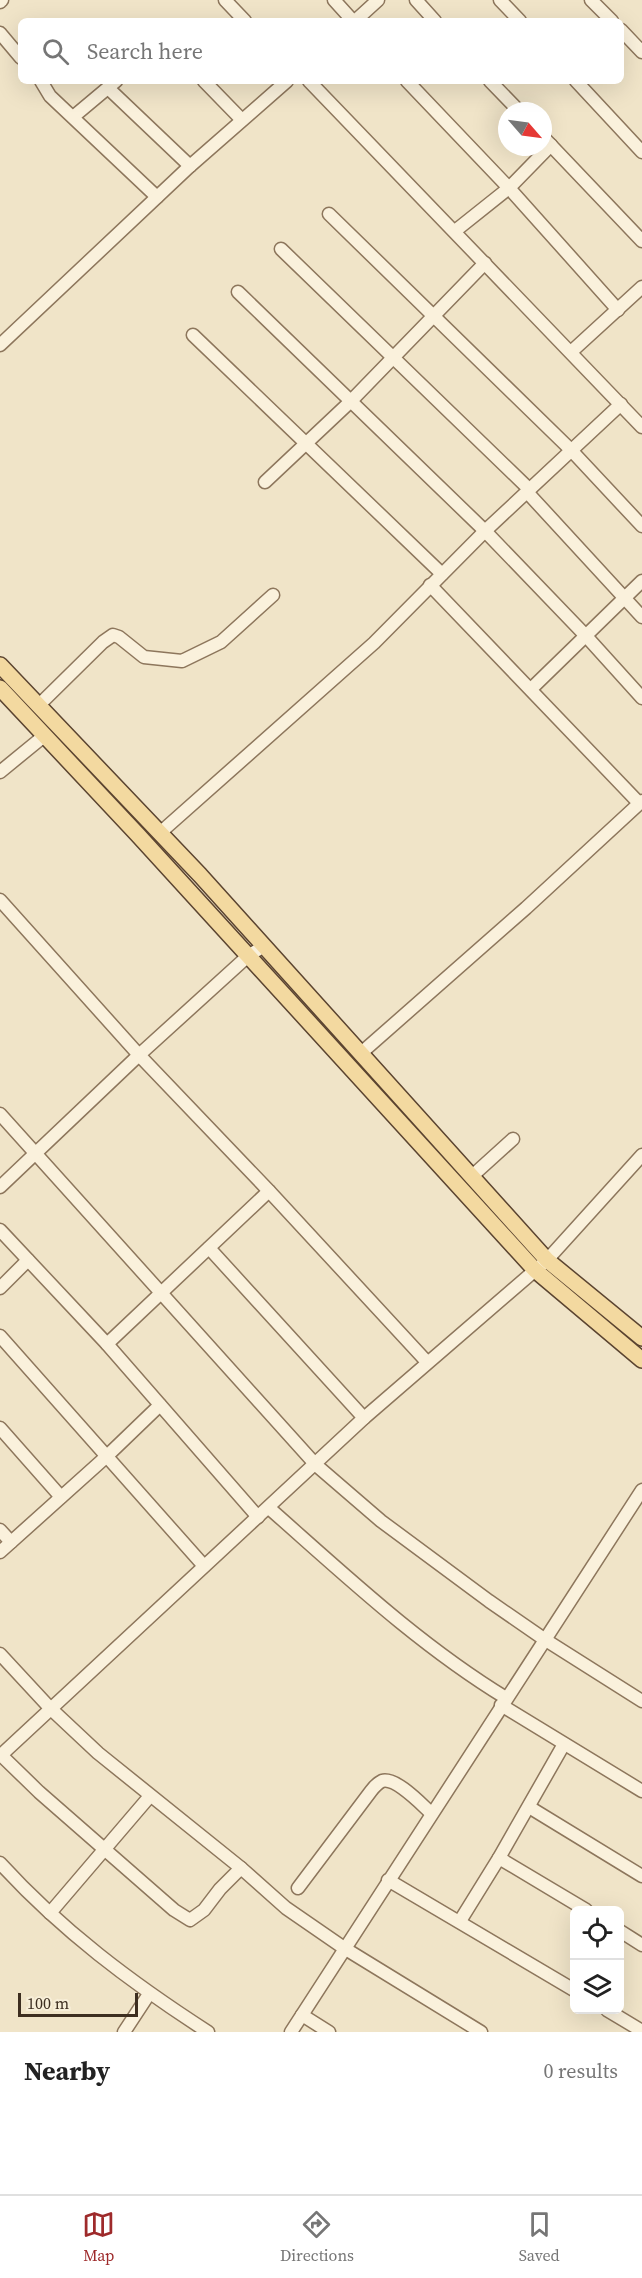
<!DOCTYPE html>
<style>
:root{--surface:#fff;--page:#f2f2f2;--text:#222;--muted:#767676;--line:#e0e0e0;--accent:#9e2a2b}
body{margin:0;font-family:"Source Serif 4",serif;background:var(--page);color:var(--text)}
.controls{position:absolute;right:18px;bottom:18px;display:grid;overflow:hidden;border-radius:9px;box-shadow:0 6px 24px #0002}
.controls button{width:54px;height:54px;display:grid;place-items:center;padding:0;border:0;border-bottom:2px solid var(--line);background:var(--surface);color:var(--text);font:30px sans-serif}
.compass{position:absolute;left:498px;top:102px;width:54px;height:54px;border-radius:50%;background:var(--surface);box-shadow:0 6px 24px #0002;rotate:118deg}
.scale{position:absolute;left:18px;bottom:15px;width:120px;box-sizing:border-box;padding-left:6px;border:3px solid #3d2e20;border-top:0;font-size:16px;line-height:21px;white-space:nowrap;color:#3d2e20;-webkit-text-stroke:4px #f7eed8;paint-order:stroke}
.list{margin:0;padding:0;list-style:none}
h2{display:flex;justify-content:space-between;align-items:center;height:78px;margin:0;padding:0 24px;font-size:26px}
h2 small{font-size:20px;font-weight:400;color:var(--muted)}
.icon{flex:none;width:33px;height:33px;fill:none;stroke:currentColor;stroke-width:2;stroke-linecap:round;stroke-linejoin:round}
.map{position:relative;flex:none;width:642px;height:2032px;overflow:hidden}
.search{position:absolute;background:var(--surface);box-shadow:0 6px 24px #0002;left:18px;right:18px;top:18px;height:66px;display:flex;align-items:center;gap:15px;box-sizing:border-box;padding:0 21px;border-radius:9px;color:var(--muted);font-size:22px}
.sheet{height:162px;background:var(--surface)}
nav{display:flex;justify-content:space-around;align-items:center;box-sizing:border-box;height:84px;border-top:2px solid var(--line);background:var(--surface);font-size:16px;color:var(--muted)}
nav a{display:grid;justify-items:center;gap:3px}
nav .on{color:var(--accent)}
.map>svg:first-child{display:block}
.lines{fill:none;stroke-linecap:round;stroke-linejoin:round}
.minor-casing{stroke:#8d765c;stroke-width:15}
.major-casing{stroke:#5b4430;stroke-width:18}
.minor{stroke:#faf1dc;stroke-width:12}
.major{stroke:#f3d9a0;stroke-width:15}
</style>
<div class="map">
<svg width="642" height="2032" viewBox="0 0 642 2032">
<rect width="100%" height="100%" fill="#f0e4c8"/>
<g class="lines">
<!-- minor casing -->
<g class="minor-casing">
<g id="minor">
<polyline points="225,0 245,21"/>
<polyline points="334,0 353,21"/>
<polyline points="416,0 435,21"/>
<polyline points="500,0 520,21"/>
<polyline points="591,0 612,21"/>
<polyline points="0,2 2,0"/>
<polyline points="355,21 378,0"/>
<polyline points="621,30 642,52"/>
<polyline points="0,33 21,58"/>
<polyline points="41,81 50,96 157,197"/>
<polyline points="204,81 242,120"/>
<polyline points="309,81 642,427"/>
<polyline points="407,81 509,188 618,310"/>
<polyline points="490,81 519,111"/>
<polyline points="576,81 642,152"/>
<polyline points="108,88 190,166"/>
<polyline points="73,117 116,81"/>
<polyline points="543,137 642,241"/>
<polyline points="329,214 571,450 642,526"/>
<polyline points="455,231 509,188 551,145"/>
<polyline points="281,249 529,489"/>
<polyline points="238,292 485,531 586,636 642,698"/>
<polyline points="193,335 442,574"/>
<polyline points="0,345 190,166 287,81"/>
<polyline points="571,352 642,287"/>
<polyline points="265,482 350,402 485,263"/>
<polyline points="527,492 642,617"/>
<polyline points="430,585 639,803"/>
<polyline points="531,689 642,581"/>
<polyline points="38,706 103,642 113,635 119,637 144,657 182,661 221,642 273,595"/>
<polyline points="0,772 44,736"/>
<polyline points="161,832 374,643 485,531 621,404"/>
<polyline points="0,900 139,1055 269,1191 427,1362"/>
<polyline points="360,1054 526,908 642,801"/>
<polyline points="0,1114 316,1465 381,1521 489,1601 544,1639 642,1701"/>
<polyline points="471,1177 513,1139"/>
<polyline points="0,1187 139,1055 248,956 264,946"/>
<polyline points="0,1230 107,1344 258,1517"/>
<polyline points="209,1248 364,1418"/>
<polyline points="0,1288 28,1260"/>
<polyline points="0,1336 204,1566"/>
<polyline points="107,1344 269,1191"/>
<polyline points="0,1428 61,1497"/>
<path d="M269 1508C345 1575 419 1645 506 1698"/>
<polyline points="0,1530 11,1542"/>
<polyline points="0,1552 107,1456 160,1405"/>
<polyline points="0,1654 50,1708 98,1753 241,1868 286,1908 344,1948 481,2032"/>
<polyline points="501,1705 642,1791"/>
<polyline points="1,1755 39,1792 174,1910 190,1920 204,1910 220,1889 241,1868"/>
<polyline points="0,1756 364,1418 547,1260 642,1155"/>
<polyline points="529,1807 642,1876"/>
<polyline points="499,1858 586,1910"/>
<path d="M0 1863C61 1930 132 1983 208 2032"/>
<polyline points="388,1880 574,1990"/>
<path d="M298 1888 371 1791C374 1787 378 1783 382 1781 396 1777 421 1804 431 1813"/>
<polyline points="50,1913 150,1796"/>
<polyline points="460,1921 499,1858 564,1744"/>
<polyline points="620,1931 642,1945"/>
<polyline points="607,2010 642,2031"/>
<polyline points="302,2015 329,2032"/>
<polyline points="124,2032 149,1994"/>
<polyline points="291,2032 642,1490"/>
</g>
</g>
<!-- major casing -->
<g class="major-casing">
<g id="major">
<polyline points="0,665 200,875 547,1260 642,1338"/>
<polyline points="0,688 138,835 535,1270 642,1360"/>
</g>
</g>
<!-- minor -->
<use href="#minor" class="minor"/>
<!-- major -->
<use href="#major" class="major"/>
</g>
</svg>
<div class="controls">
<button><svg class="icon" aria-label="locate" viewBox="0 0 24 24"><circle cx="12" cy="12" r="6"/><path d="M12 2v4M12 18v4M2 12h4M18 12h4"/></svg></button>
<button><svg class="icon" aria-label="layers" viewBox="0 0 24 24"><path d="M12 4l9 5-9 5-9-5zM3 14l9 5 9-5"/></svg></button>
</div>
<svg class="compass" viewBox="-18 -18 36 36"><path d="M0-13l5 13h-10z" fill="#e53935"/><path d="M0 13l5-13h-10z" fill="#767676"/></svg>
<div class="scale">100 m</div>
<div class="search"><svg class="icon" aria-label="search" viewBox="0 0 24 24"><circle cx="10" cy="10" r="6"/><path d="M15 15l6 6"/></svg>Search here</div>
</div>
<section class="sheet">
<h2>Nearby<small>0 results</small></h2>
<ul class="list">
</ul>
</section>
<nav>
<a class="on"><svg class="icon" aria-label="map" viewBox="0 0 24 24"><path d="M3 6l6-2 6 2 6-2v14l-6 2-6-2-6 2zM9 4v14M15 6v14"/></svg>Map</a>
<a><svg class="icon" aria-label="directions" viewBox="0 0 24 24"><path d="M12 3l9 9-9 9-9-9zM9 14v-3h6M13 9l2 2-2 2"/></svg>Directions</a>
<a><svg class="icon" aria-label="saved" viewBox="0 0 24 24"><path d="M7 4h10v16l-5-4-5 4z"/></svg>Saved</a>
</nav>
